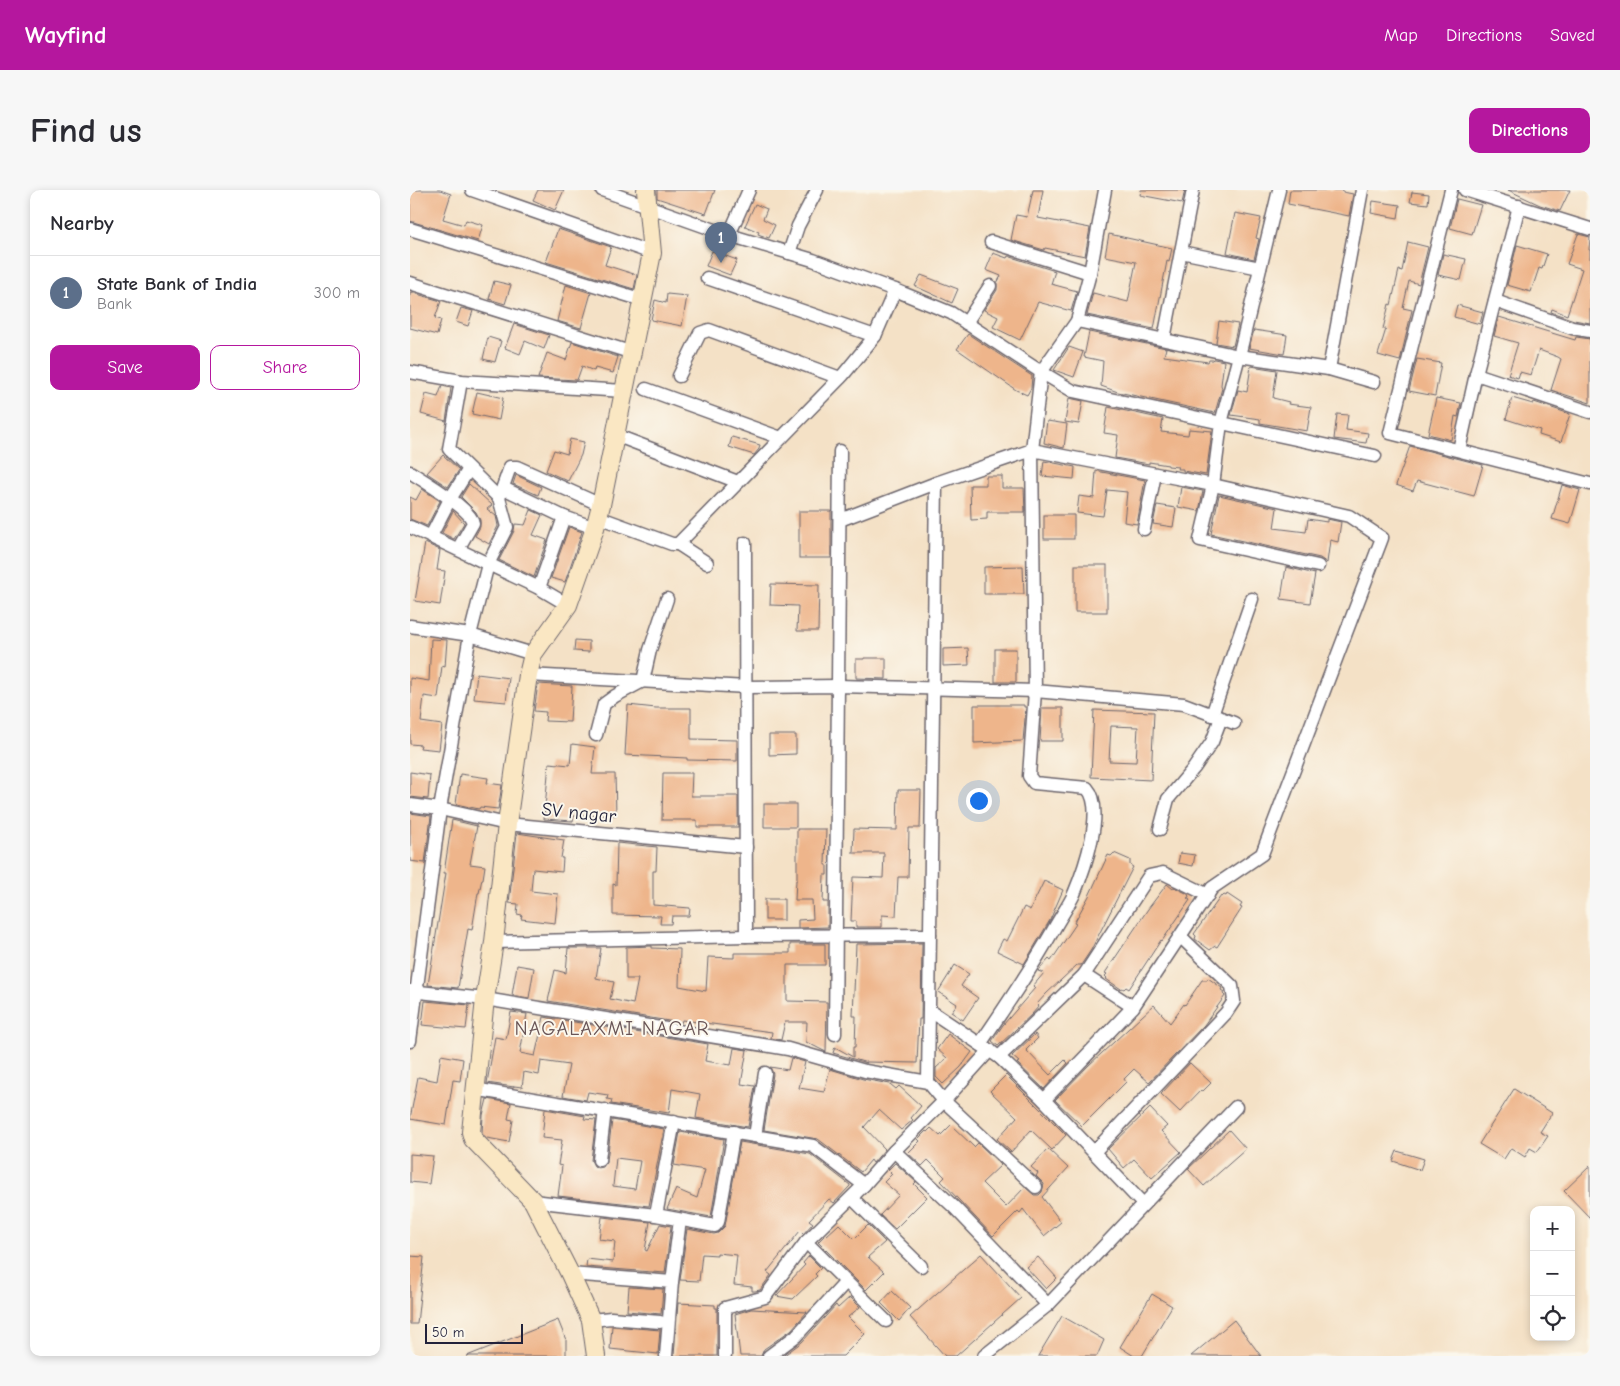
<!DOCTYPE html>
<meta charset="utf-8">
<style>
:root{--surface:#fff;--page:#f7f7f7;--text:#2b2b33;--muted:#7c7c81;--line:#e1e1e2;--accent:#b5179e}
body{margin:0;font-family:"Comic Neue",sans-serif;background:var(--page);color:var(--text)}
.controls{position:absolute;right:15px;bottom:15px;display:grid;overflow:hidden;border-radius:10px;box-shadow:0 2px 8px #0003}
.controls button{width:45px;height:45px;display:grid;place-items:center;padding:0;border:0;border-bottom:1px solid var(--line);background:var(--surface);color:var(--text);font:25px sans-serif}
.scale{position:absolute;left:15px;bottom:12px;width:98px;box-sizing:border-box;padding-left:5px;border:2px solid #22223b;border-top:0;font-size:14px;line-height:18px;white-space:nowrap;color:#22223b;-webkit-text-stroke:4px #fbf7ec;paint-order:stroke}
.you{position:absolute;left:568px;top:610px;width:18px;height:18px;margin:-12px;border:4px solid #fff;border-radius:50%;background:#1a73e8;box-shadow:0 0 0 8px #1a73e833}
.badge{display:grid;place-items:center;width:32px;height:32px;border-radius:50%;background:var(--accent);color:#fff;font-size:16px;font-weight:700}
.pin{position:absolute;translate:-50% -41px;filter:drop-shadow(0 1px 2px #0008)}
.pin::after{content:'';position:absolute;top:26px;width:18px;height:15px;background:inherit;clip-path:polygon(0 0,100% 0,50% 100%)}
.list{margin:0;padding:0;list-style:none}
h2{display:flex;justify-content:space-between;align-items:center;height:65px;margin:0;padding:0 20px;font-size:21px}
h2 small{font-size:16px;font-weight:400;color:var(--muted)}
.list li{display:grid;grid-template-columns:32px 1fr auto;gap:15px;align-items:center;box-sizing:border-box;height:75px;padding:0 20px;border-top:1px solid var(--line)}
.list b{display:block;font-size:19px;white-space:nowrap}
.list p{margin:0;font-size:16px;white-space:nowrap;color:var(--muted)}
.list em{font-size:16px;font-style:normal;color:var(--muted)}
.actions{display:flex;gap:10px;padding:15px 20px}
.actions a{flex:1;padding:11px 0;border:1px solid var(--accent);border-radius:10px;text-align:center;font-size:18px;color:var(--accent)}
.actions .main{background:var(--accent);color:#fff}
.icon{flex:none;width:28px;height:28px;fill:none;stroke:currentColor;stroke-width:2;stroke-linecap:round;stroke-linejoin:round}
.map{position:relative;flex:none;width:1180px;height:1166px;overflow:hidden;border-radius:10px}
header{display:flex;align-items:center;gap:30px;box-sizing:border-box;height:70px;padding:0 25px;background:var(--accent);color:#fff}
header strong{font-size:24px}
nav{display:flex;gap:28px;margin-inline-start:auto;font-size:18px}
.intro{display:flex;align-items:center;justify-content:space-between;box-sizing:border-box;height:120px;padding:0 30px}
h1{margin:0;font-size:35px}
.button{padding:12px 22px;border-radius:10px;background:var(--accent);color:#fff;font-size:18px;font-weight:700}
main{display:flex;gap:30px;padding:0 30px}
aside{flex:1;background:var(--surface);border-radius:10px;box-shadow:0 2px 8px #0003}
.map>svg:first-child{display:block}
.building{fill:#eeb58b;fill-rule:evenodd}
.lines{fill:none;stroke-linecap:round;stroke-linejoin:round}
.street-casing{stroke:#6c656c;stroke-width:15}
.secondary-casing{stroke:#6c656c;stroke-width:20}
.street{stroke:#fff;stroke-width:12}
.secondary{stroke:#fae7c3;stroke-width:18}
.labels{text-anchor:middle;stroke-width:4;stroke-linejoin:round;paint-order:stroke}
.street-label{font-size:19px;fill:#22223b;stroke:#fbf7ec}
.neighbourhood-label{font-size:20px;letter-spacing:1px;fill:#695557;stroke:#fbf7ec}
</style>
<header>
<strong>Wayfind</strong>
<nav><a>Map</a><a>Directions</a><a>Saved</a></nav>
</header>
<div class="intro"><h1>Find us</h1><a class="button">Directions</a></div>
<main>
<aside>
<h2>Nearby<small></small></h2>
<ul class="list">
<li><span class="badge" style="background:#5c6f8a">1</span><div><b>State Bank of India</b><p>Bank</p></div><em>300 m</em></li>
</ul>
<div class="actions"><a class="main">Save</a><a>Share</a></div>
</aside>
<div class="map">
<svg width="1180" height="1166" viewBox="0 0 1180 1166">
<rect width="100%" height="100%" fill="#fbf7ec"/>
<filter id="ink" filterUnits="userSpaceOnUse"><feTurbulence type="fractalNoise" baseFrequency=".02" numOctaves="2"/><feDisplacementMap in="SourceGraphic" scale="10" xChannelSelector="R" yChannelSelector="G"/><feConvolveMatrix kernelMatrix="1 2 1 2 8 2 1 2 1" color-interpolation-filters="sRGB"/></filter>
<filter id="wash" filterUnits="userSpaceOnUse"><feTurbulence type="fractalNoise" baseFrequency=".0096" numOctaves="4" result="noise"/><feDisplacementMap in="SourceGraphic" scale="20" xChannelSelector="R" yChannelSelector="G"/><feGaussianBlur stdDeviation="1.12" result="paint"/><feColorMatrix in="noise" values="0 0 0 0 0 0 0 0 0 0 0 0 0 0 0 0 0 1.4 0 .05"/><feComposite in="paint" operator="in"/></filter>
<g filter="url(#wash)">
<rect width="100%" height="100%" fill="#f4e1c6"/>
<g id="blocks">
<!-- building -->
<g class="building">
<polygon points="0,0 30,0 41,4 33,29 54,35 56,30 73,35 68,51 0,31"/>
<polygon points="128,0 154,0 145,20 123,10"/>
<polygon points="247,0 305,0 296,24 247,8"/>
<polygon points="623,0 633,0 628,28 680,38 675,66 635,58 634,60 601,50 606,25 617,27"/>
<polygon points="731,0 775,0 772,13 730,5"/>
<polygon points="880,0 933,0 933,2 943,4 939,26 878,14"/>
<polygon points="1098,0 1160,0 1150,21 1130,15"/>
<polygon points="1002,2 1019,4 1018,14 1000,12"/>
<polygon points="1047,9 1071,15 1062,44 1040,38"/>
<polygon points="963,11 990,15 988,28 961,23"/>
<polygon points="345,14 357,19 353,29 365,35 359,48 348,44 349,42 335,36"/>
<polygon points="825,23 851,28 846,48 849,49 844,69 817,63"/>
<polygon points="148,39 201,57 195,75 227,85 224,99 136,72"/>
<polygon points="699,44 762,58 759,72 757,71 744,139 677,125 683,103 718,112 726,72 695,66"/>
<polygon points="1168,44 1180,47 1179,60 1180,60 1180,133 1164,130 1141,122 1142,119 1157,125 1172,79 1157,74"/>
<polygon points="998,52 1018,57 1009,94 999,91 993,118 1002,120 990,171 968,165 976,139 973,139 979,114 981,115 989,80 992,81"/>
<polygon points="1107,55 1137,64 1132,79 1129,78 1121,102 1097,95"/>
<polygon points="302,61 327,70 320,85 296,76"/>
<polygon points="583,63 597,68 598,66 645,81 641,94 667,101 661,121 628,112 610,150 583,137 588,127 574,120 587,100 587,93 591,86 576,80"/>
<polygon points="1033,64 1056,69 1051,90 1028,85"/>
<polygon points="511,85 548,99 542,113 505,96"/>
<polygon points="84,91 101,95 95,114 79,109"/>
<polygon points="156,95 181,103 171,138 147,131"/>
<polygon points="0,102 31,111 25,128 31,130 27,145 0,138"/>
<polygon points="257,104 277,106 272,136 241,130 245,110 256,113"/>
<polygon points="1047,115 1073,122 1070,134 1044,127"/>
<polygon points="51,118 63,121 58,136 46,132"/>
<polygon points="1089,127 1165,150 1166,147 1180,149 1180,213 1141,200 1151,169 1148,167 1129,160 1121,185 1110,182 1108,188 1098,185 1108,153 1084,146"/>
<polygon points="809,131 828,134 823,156 806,153"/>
<polygon points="104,134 139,145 134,159 115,151 110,164 95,158"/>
<polygon points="844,140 877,145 874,164 839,158"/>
<polygon points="679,142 756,158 754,166 798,172 799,170 803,170 804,169 814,171 811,195 812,198 805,223 708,202 691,196 693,171 674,167"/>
<polygon points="558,144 622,186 621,198 617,205 606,200 547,159"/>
<polygon points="78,147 91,151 85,172 73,169"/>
<polygon points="162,152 208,167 203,183 185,178 184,181 172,176 167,190 128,188 137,163 156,170"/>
<polygon points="659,157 673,162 664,187 644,180"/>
<polygon points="1007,169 1031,173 1025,206 999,201"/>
<polygon points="841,176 867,180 863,208 879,212 878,214 901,217 897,241 850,233 850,229 821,225 828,200 837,202"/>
<polygon points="32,196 41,198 36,231 11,224 16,204 28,207"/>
<polygon points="67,202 93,208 89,230 62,224"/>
<polygon points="659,208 673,211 669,234 655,232"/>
<polygon points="1026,208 1051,213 1048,227 1045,226 1041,250 1018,244"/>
<polygon points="1102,208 1123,214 1124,212 1160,224 1151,252 1129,245 1130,240 1096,229"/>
<polygon points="698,217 753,229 751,242 778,245 779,239 802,241 796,285 773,281 773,279 767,279 768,277 758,276 758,275 739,272 739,274 705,268 708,245 694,243"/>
<polygon points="927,224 938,225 936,240 958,243 956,253 924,249"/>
<polygon points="637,231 657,234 654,258 634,253"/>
<polygon points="322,247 350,255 349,259 344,265 319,257"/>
<polygon points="160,249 174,252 171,265 158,291 136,281 144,260 157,264"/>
<polygon points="1000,256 1073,275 1064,306 1007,291 1003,301 986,295"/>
<polygon points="33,265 49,280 38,297 17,283"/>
<polygon points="634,271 665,277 664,289 632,286"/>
<polygon points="686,281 735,290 727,334 714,332 717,302 697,300 693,326 667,323 669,306 684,308"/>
<polygon points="106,285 131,297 128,305 103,294"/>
<polygon points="576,286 592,286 592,298 614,298 615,322 577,322 577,329 561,330 560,295 576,295"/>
<polygon points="59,294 82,315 77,319 86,326 88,336 79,354 65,346 70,337 70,330 66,322 51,307"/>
<polygon points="1152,295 1170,300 1160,334 1142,329"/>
<polygon points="771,297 793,301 789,321 768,317"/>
<polygon points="12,299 30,311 17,336 0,329 0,307 6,310"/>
<polygon points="809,305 867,318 864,338 896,342 898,329 917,332 917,329 931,332 928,352 920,350 917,373 910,368 801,344"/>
<polygon points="747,315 766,318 763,337 743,334"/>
<polygon points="121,320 132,325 123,345 137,350 124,387 89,370 104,341 105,334 115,335"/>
<polygon points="43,321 54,333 44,349 32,343"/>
<rect x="389" y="321" width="32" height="47"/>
<rect x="634" y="325" width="30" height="24"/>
<polygon points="159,337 172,342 155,392 141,388"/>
<polygon points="15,353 30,360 27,380 35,381 30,415 5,411"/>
<rect x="665" y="375" width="32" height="47"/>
<polygon points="613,376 614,404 574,404 574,377"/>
<polygon points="876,377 905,384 900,413 871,409"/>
<polygon points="361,394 409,395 408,441 387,441 388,416 360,415"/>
<polygon points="21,449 37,450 35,477 32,476 28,508 14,506 11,532 32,535 29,560 10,558 11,555 0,554 0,488 19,491"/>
<polygon points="165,450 179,451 179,462 164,461"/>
<polygon points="558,458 559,475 533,476 533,459"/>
<rect x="585" y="459" width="21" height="33"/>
<polygon points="454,468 476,468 476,489 446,488 446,469 454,469"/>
<polygon points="67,484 99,488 96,512 64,509"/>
<polygon points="128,494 162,496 160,532 135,531 136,522 124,521"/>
<polygon points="218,515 246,518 281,518 281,549 327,550 327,571 277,570 277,568 215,565"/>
<polygon points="564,515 614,515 614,517 616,517 613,551 564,553"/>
<polygon points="632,518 653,518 653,551 630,551"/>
<path d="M684 520 744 522 741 590 681 587ZM701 536 728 537 726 572 699 571Z"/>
<polygon points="359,545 386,545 386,564 359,565"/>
<polygon points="162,554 185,557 182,584 205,584 206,625 164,626 163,631 134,629 139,573 160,575"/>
<polygon points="0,582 20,585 18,609 0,607"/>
<polygon points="253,583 282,583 281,606 328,606 328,637 287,637 287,630 252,630"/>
<polygon points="50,584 78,588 77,593 92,595 88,619 70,617 69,619 46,614"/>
<polygon points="488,600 511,600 510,638 499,638 498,687 488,687 486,726 472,725 472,737 446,737 446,731 441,731 443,687 473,688 474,663 443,663 444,639 487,640"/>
<rect x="354" y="614" width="32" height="23"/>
<polygon points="0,623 21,626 15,673 0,671"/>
<polygon points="42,630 67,636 60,674 75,676 73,689 72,689 69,703 68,703 62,740 58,739 48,798 18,795 36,683 34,683"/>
<polygon points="387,639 416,639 415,675 417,675 417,685 414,685 413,712 418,712 418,737 388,738 388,730 403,729 402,710 385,710 386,690 387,690"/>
<polygon points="107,643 154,650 151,668 153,668 152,682 123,679 121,701 148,704 145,733 111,729 112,725 107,724 108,714 99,713"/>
<polygon points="207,653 247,657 246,681 243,681 243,715 280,718 279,726 262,726 261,734 250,734 251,726 203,725 203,694 206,695"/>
<polygon points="704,663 720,670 720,675 723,677 681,760 671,775 667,775 636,804 627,814 629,816 622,824 588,856 582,851 593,835 625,798 623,796 634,783 628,781 639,769 641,771 666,734 664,733 679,706 698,665 701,666"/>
<polygon points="770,663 785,665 783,676 768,673"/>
<polygon points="634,691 653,700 640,730 614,774 587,761 593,749 597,751 614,717 620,720"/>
<polygon points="757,694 763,699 764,697 778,704 779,707 777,708 780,710 752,751 751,750 719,799 716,797 714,799 712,798 711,799 696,789 697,788 695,786 697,784 695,783 738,719"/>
<polygon points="817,704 832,714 830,717 832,718 807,757 805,756 800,760 785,749 786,746 784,744 811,706 812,707 814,705 816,706"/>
<rect x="355" y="709" width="19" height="21"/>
<polygon points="512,753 511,829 509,829 507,873 456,872 457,873 423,863 425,857 443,867 443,857 445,857 446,826 443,826 446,754"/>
<polygon points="380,754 415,754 415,775 377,775 377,811 417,812 416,862 396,852 397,832 375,832 371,850 361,848 362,842 272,830 271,833 138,811 145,780 156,783 158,758 191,758 186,788 204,792 200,809 223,814 228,789 216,789 216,757 242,756 242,758 270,759 269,796 296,801 298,767 324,768 324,763 380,763"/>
<polygon points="107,775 124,778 119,808 102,805"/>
<polygon points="545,775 559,784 551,796 568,808 553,830 541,822 547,814 528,802"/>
<polygon points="798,788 812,798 811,800 814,802 813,804 815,806 794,835 739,892 724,879 714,889 716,892 672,936 645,910 679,875 744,815 760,833 774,814 775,815 792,790 797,790"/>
<polygon points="15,811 59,815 56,839 12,835"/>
<polygon points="101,822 117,824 110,863 125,866 134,827 298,854 295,871 321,875 324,858 337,860 331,894 345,896 338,937 286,928 290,904 262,899 259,923 201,914 202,910 197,909 198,905 178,902 176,910 153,906 159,875 131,871 129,885 114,882 112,897 104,896 104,897 77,893 85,847 96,849"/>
<polygon points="538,844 562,862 551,877 533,894 526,887 526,878 537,868 527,859"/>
<polygon points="625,844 628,848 616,860 640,885 655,870 658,873 634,899 607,873 609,872 602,866"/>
<polygon points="31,865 53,869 50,891 43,890 36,935 0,929 8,887 27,891"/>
<polygon points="381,868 395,872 389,898 414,902 420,879 453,889 480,894 486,899 489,896 511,916 501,928 503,930 491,940 469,920 454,937 475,959 463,973 461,970 451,982 408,949 354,940 363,884 360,877 378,880"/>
<polygon points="780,873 801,893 793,901 791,900 770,922 751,904"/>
<polygon points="596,885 656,945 642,960 621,940 601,962 587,949 607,927 580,901"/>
<polygon points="1104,899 1142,923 1130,942 1138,946 1127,962 1120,958 1115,967 1101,958 1094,969 1069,954"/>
<polygon points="77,909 101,913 98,929 103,930 99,952 77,948 72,944 73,925"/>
<polygon points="740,918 757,936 751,941 771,962 742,988 724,969 714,978 698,959"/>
<path d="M135 919 175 926 174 929 186 930 181 970 184 976 188 978 193 977 197 971 202 930 254 939 239 1016 148 1006 152 976 148 975 152 950 132 948ZM206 968 230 971 225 999 203 996Z"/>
<polygon points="541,935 564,957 568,953 591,975 572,993 596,1017 615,997 624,1005 629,1005 632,1002 634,994 626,986 628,983 621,977 638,959 658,978 632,1007 651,1032 634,1046 613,1019 610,1023 608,1021 583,1046 531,991 535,987 518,970 512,976 498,963 510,951 508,949 516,941 517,942 521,938 530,946"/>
<polygon points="819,940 836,959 794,996 778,979"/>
<polygon points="270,942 314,949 301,1027 257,1019 266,999 287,1008 295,980 264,975"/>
<polygon points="330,952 400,964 440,995 440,996 424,1013 419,1009 399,1030 403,1033 393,1044 390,1041 357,1082 361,1085 350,1100 345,1101 342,1101 342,1097 324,1095 327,1065 307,1063 307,1065 292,1064 289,1091 270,1090 277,1039 304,1044 308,1043 315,1036"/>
<polygon points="987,961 1014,969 1010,980 983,971"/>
<polygon points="0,964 23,966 19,994 0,992"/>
<polygon points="485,973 506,992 504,994 517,1007 485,1039 470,1025 489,1005 474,992 482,984 478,980"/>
<polygon points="1180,976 1180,1028 1154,1001"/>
<polygon points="192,1027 240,1032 235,1060 237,1061 250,1034 261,1036 255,1083 176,1077 177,1069 203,1072 205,1051 189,1049"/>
<polygon points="429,1034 444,1049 458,1035 475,1052 458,1067 474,1082 456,1100 408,1052 415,1045 416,1046"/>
<polygon points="571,1064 611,1108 546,1166 535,1166 500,1127"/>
<polygon points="0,1066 14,1067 7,1134 0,1134"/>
<polygon points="399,1066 411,1078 405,1084 407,1086 383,1109 366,1106 395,1075 393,1073"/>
<polygon points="628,1067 647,1088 636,1099 616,1077"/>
<polygon points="219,1097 253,1099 251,1124 217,1121"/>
<polygon points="482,1101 500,1118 489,1131 471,1113"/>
<polygon points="742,1104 762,1116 732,1166 724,1166 710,1157"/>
<polygon points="440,1107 450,1117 438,1127 455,1144 433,1166 373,1166 392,1152 426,1115 428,1118"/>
<polygon points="268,1113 305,1115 305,1118 307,1118 307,1166 264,1166"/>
<polygon points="341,1119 397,1122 381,1140 354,1159 351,1166 330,1166 325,1124"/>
<polygon points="652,1126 694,1150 687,1166 628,1166"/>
<polygon points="148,1130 156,1150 156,1166 57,1166"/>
<polygon points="824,1130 851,1166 781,1166"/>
<polygon points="202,1136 250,1140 248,1164 200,1159"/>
</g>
</g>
</g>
<g filter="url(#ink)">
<use href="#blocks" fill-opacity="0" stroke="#6c656c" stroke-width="1"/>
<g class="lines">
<!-- street casing -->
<g class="street-casing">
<g id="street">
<polyline points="62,0 242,63"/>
<polyline points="192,0 319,45 403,70 485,100 541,123 631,182 663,201 965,266"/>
<polyline points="869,0 829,166 811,233 803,295 790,350 908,376"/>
<polyline points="1041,0 980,243 1180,294"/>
<polyline points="1055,0 1180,39"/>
<polyline points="0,39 233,110"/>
<polyline points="319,45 339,0"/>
<polyline points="581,52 680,83"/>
<polyline points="771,62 850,78"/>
<polyline points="379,63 388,36 407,0"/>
<polyline points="297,88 465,146 485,100"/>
<polyline points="0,93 223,163"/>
<polyline points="1085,111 1162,138 1180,141"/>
<polyline points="667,131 829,166 919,179 964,192"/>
<polyline points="556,133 580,96"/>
<polyline points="754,149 783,0"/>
<polyline points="919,179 952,0"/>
<polyline points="0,182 51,191 214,201"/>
<polyline points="1066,184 1180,222"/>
<polyline points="269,186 290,143 299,140 430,188"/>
<polyline points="236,199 371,248"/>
<polyline points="205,245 328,292"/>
<polyline points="1049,260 1066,184 1109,16"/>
<path d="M0 282C14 291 61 319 63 333L48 359"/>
<polyline points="93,298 154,327 185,338"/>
<polyline points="89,308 100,277 107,277 191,315"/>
<polyline points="188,327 262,354 268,354 433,185 465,146"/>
<polyline points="430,330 526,293 622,260 803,295 939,326 972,348 852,664 802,698 723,817 634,910"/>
<polyline points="0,337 129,398 158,415"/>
<polyline points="734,339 745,284"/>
<polyline points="21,346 40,309 59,279"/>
<polyline points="335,353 336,746"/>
<polyline points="268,354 297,373"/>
<polyline points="129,398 154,327"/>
<polyline points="0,436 60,445 123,464"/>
<polyline points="118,485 337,497 428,496 625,501 774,514 824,533"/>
<polyline points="802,525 842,409"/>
<polyline points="186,545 194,514 205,506 233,491 240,460 257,409"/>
<polyline points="0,615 30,619 97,634 336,657"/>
<polyline points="750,639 758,609 784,578 802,552 811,528"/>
<polyline points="84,752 336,746 520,745"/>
<polyline points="0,801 75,809 378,859 455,881 518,892 534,911 626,997"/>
<polyline points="723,817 674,785 739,686 753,683 798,705"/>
<polyline points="519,820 589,867 634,910 733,1014"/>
<polyline points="425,844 430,261"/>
<polyline points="0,851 30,619 60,445 78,374 97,337 89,308 39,259 51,191"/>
<path d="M570 854C596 816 622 778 645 737 651 726 659 715 664 704 674 680 696 619 677 598L624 593 619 586 625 501 622 260 631 182 667 131 680 83 695 0"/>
<polyline points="589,867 674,785"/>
<polyline points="518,892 526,293"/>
<polyline points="64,899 403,956 454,995"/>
<polyline points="345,946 355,883"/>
<polyline points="484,961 545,1018 638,1115"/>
<polyline points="684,962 816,823 824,811 822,796 771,747"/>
<polyline points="189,970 195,920"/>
<polyline points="442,1008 511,1076"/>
<polyline points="123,1011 246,1025 305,1036 308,1032 324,942"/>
<polyline points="246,1025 264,932"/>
<polyline points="396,1052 476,1131"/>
<polyline points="160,1084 262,1092 256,1166"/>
<polyline points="262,1092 270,1030"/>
<polyline points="181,1130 201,1128 250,1132"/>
<polyline points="315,1166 315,1118 355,1107 396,1052 454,995 484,961 534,911 580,860"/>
<polyline points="359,1166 386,1146 436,1092"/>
<polyline points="574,1166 638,1115 826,917"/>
</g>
</g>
<!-- secondary casing -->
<g class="secondary-casing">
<polyline id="secondary" points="186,1166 181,1130 160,1084 123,1011 63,949 61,942 75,809 84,752 97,634 118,485 123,464 158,415 185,338 191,315 242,63 236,0"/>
</g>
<!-- street -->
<use href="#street" class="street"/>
<!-- secondary -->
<use href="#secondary" class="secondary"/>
</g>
</g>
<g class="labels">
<!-- street labels -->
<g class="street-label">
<text transform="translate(169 622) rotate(6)" y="7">SV nagar</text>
</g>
<!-- neighbourhood labels -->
<g class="neighbourhood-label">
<text x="202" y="845">NAGALAXMI NAGAR</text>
</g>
</g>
</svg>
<div class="controls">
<button>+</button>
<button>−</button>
<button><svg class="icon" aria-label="locate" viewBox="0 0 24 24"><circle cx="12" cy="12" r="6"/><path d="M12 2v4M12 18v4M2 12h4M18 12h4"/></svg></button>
</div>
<div class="scale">50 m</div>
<div class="you"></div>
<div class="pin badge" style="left:311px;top:73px;background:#5c6f8a">1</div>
</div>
</main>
